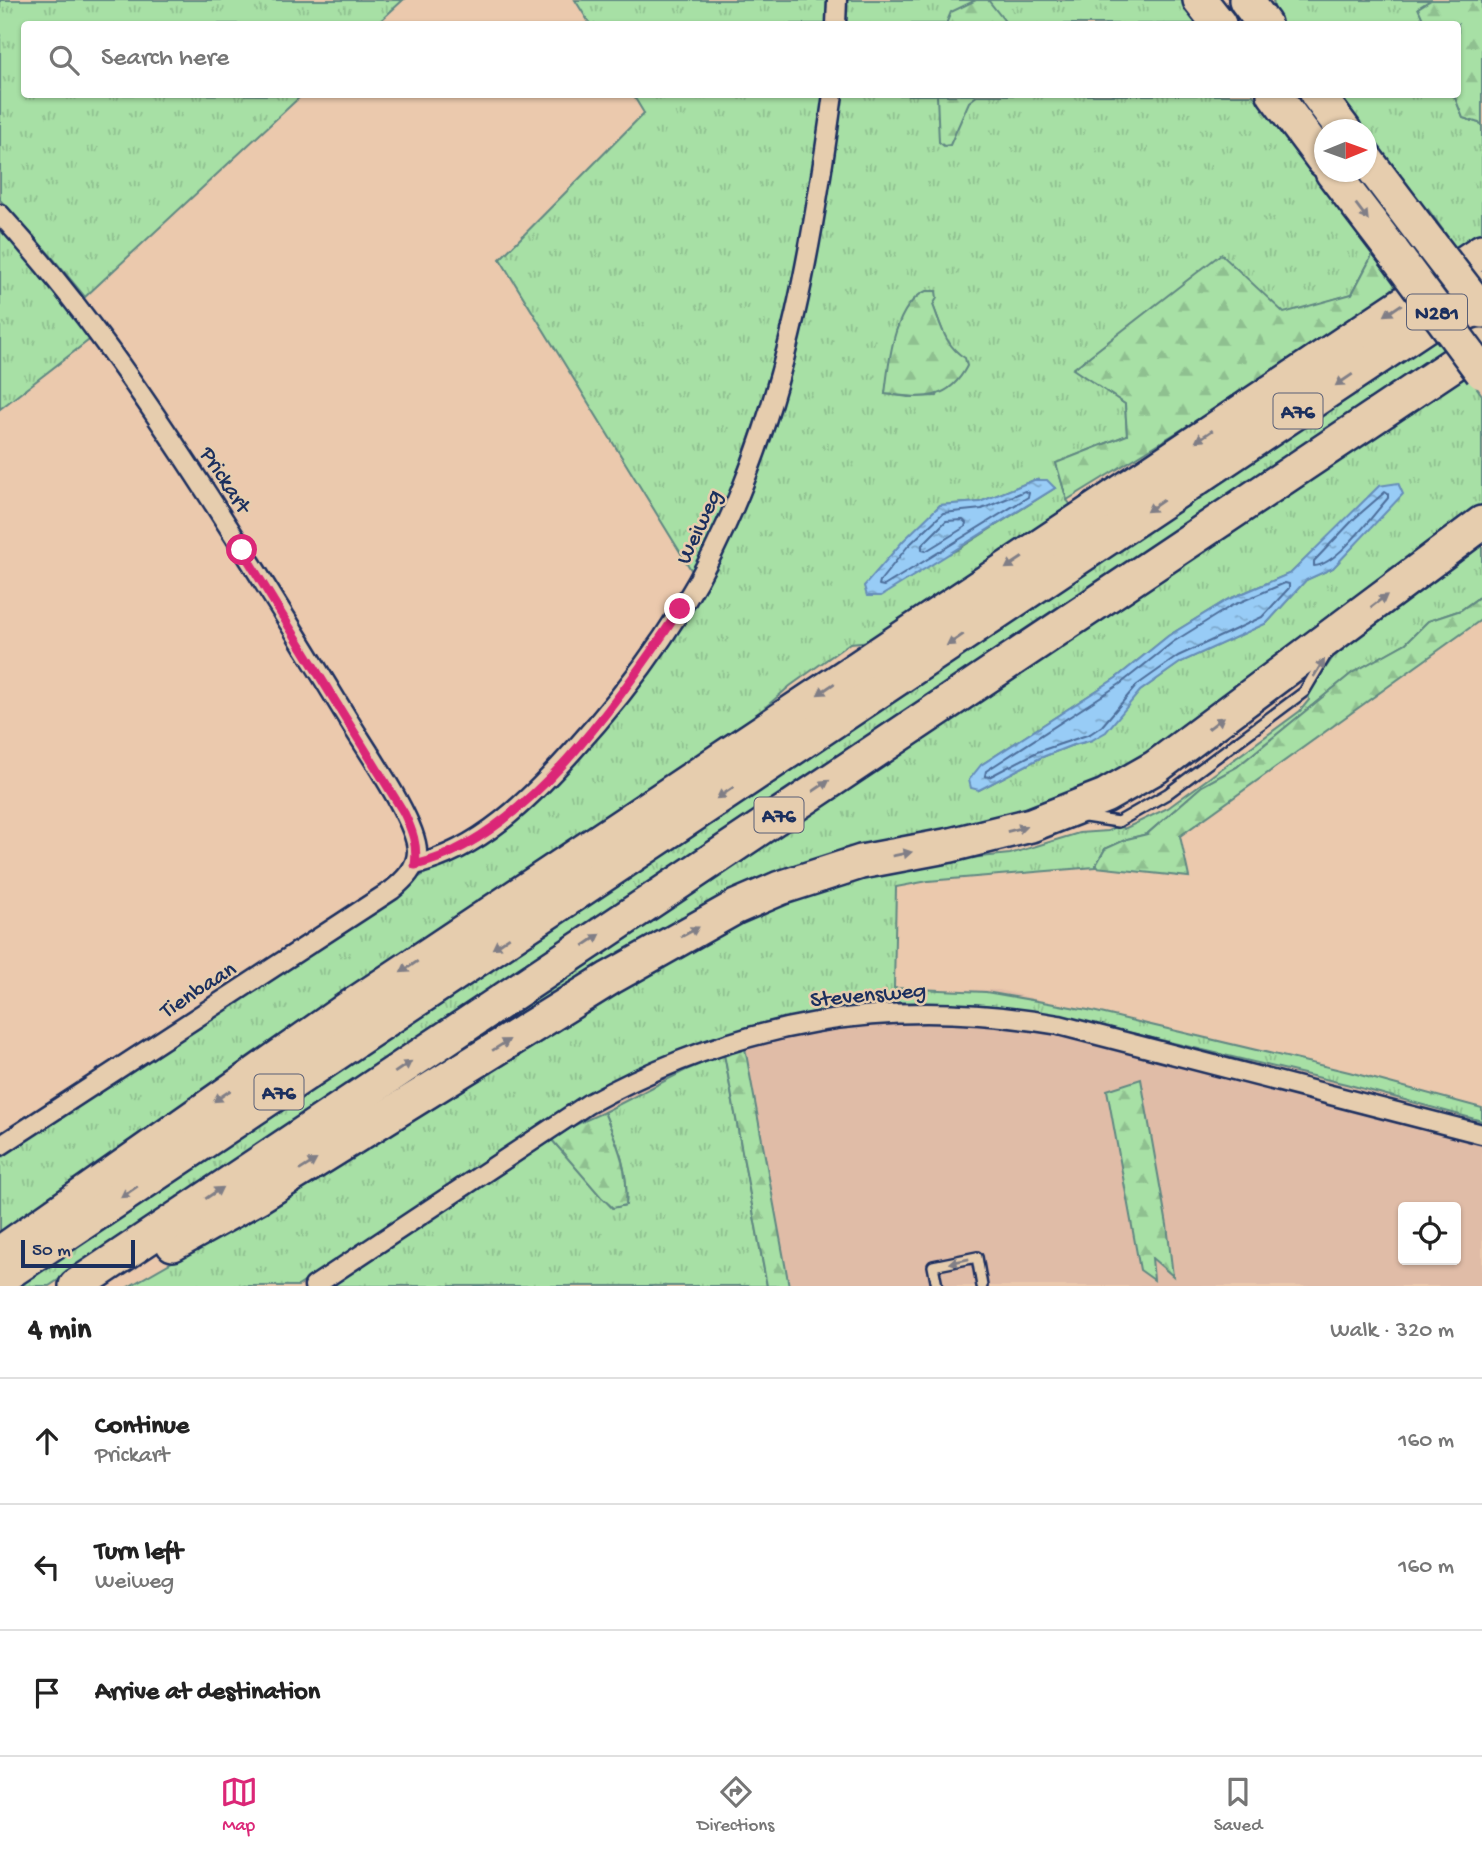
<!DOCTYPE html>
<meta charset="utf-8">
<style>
:root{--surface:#fff;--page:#f6f6f6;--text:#222;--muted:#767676;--line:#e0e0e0;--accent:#db2777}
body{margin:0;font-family:"Gochi Hand",sans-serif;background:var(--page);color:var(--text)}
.controls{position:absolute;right:21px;bottom:21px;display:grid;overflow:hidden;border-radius:7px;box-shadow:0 2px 5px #0004}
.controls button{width:63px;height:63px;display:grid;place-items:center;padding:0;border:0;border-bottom:2px solid var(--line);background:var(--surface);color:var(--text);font:35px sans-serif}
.compass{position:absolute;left:1314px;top:119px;width:63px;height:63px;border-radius:50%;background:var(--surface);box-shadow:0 2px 5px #0004;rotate:89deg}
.scale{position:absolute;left:21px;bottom:18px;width:114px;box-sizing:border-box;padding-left:7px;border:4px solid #1b2f5e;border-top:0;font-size:19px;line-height:24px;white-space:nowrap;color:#1b2f5e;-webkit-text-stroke:5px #e6cdae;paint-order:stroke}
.stop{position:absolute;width:21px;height:21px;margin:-16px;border:5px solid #db2777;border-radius:50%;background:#fff}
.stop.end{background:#db2777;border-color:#fff;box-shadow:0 2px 7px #0008}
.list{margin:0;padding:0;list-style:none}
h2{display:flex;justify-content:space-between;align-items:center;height:91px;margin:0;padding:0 28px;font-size:30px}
h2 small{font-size:23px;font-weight:400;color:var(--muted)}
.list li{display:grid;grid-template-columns:46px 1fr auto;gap:21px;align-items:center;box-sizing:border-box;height:126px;padding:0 28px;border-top:2px solid var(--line)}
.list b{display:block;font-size:26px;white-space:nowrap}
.list p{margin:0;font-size:23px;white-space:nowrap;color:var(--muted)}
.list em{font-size:23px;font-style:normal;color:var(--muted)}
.icon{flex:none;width:38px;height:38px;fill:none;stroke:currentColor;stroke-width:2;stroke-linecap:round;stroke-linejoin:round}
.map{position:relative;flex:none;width:1482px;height:1286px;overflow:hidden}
.search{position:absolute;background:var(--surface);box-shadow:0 2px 5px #0004;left:21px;right:21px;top:21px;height:77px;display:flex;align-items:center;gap:18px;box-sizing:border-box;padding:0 24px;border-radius:7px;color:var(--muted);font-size:26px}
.sheet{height:469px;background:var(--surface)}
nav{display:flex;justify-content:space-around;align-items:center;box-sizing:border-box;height:98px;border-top:2px solid var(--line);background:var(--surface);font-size:19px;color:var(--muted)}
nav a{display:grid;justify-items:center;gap:4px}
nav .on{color:var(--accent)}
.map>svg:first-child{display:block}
.built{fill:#e0bca7;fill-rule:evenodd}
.grass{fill:url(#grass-tufts);stroke:#618882;stroke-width:2;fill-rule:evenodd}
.forest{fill:url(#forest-firs);stroke:#618882;stroke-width:2}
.water{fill:url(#water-ripples);stroke:#668db9;stroke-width:2}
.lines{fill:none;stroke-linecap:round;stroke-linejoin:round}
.shore{stroke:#4d6e9b;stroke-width:2}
.lane-casing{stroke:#1b2f5e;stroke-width:14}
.street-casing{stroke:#1b2f5e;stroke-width:23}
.highway-casing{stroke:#1b2f5e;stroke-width:38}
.lane{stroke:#e6cdae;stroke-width:9}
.street{stroke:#e6cdae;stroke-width:18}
.highway{stroke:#e6cdae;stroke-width:33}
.highway-bridge-casing{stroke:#1b2f5e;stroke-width:38;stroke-linecap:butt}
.highway-bridge{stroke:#e6cdae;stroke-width:33}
.oneway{fill:#807e86}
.route{stroke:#db2777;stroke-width:9}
.labels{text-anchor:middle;stroke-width:5;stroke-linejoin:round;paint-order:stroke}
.shield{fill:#e6cdae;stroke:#585e76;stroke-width:2}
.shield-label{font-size:21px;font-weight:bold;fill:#1b2f5e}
.street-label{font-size:23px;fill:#1b2f5e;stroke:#e6cdae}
</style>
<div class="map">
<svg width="1482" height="1286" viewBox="0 0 1482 1286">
<defs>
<pattern id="grass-tufts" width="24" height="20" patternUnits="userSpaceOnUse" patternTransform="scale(1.75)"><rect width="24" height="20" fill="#a7e0a5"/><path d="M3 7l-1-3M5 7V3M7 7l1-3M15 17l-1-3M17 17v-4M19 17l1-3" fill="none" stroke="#8fc090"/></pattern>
<pattern id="forest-firs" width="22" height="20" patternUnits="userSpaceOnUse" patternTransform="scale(1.75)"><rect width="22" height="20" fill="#a7e0a5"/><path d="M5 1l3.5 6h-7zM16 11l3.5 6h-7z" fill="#8fc090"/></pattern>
<pattern id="water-ripples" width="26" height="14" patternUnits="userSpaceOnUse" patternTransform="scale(1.75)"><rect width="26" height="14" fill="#98ccf6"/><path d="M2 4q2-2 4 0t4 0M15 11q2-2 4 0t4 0" fill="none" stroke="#7ba6ca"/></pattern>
</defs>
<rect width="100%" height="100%" fill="#ebc9ad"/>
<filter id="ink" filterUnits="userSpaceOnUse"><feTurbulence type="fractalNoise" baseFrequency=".0143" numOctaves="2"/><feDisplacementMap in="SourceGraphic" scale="14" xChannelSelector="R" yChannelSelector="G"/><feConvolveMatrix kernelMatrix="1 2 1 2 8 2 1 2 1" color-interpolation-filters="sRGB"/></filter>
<g filter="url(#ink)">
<!-- built -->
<path class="built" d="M881 989 999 990 1482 1111V1286H259L634 1052ZM1403 1207H1456V1260H1403Z"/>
<!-- grass -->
<g class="grass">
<polygon points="0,0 403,0 377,24 24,24 24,94 302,95 85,297 51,256 0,200"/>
<polygon points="575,0 827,0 827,24 590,24"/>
<polygon points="843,0 1181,0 1199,24 842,24"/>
<polygon points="1273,0 1431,0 1419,8 1425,24 1277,24"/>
<polygon points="633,95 823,95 810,190 791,296 770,378 721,518 693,573 500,259 644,113"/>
<path d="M838 95H1253L1374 252 1352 294 1284 314 1221 255 1074 369 1125 404 1127 435 1056 463 1067 500 1074 509 883 640 850 643 790 686 704 760 0 1240V1151L385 897 459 854 610 715 759 461ZM933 305 946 340 954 351 937 396 909 397 885 394 897 329ZM1034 480 1055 488 957 550 864 587 940 505 980 502Z"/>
<polygon points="1336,95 1454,95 1463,118 1482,124 1482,234 1457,250 1428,209 1423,211 1367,136 1366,130 1362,129"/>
<polygon points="0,220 93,337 0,409"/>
<polygon points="1437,335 1454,359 49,1286 2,1286"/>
<path d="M1467 374 1482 395V511L1086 800 905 843 519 1019 448 1054ZM1402 494 1333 568 1306 580 1267 623 1181 662 1140 691 1092 740 1070 746 1040 758 979 790 981 765 1116 678 1168 636 1227 600 1291 573 1318 547Z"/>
<polygon points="1482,543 1482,595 1461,610 1428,621 1406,643 1352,673 1237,767 1202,786 1147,834 1128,839 1105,849 1095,867 928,881 896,887 894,988 986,992 1088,1010 1349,1072 1482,1108 1482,1121 1346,1084 1085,1022 985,1005 896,1002 841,1008 704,1041 571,1108 298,1286 130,1286 219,1235 687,946 817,887 960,859 1010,854 1079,833 1108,831 1121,824 1124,829 1168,808 1300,711 1309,700 1308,693 1341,646"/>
<path d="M724 1054 767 1286H332L552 1140 612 1208 626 1205C629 1170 617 1143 604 1112L686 1070Z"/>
</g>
<!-- forest -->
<g class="forest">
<polygon points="976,0 988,0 1007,24 946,24 951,12"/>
<polygon points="1431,0 1482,0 1482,124 1463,118 1454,95 1458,94 1458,24 1425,24 1418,8"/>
<polygon points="937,95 978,95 969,102 950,145 944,146 939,142"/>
<polygon points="1374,252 1401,288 1296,359 1067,500 1056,463 1127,435 1125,404 1073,369 1221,254 1284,313 1352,294"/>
<path d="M926 291H936L937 298 933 305C941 325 945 346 965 358L967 366C948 403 921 398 885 394 889 362 893 306 926 291Z"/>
<polygon points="1482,595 1482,619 1180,836 1189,877 1095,867 1105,849 1127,839 1147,834 1202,786 1237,767 1352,673 1406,643 1428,621 1461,610"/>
<polygon points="745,1048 789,1286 767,1286 724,1054"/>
<polygon points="1141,1079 1167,1225 1173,1276 1152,1258 1154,1280 1140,1270 1107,1090"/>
<path d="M604 1112C617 1143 629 1170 626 1205L613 1208 601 1197 552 1140 575 1125Z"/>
</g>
<!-- water -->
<g class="water">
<polygon points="1034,480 1047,480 1055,488 881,596 867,596 864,586 903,541 940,505 980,502"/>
<polygon points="1398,483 1403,494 1333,568 1306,580 1267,623 1181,662 1140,691 1106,732 1092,740 1070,746 1040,758 979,790 971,788 969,780 981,765 1116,678 1168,636 1227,600 1291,573 1379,486"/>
</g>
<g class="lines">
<!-- shore -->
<g class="shore">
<polygon points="1025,491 1029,493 1028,497 884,586 879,585 880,581 908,546 943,513 982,509"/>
<path d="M1385 492 1388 494V498C1373 515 1336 566 1314 566V561L1355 518Z"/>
<polygon points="963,520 966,523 965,527 926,551 922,550 922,545 946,521"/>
<polygon points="1285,583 1289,584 1289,588 1262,617 1178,656 1137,685 1102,726 1090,734 1037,752 989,777 985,776 986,771 1120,684 1173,642 1231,606"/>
</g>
<!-- lane casing -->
<g class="lane-casing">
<g id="lane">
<polyline points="1085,817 1118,822 1167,794 1304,692 1326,655"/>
<polyline points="937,1286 933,1266 977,1257 982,1286"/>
</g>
</g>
<!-- street casing -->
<g class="street-casing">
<g id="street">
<polyline points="836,24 837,0"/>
<path d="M0 214C80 302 144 396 208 495 255 568 301 642 346 716 363 745 417 821 417 851 417 868 404 880 392 890L0 1146"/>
<path d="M415 865C479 850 529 800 572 752 633 685 689 608 726 525 788 390 813 240 833 94"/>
<path d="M314 1286 588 1104C739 1021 889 995 1059 1025L1482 1134"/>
</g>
</g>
<!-- highway casing -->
<g class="highway-casing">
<g id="highway">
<polyline points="1200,0 1219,24"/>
<polyline points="1246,0 1264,24"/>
<polyline points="1274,94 1324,161"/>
<polyline points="1317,94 1344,130"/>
<polyline points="1366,159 1422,233"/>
<polyline points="1332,172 1393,252"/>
<polyline points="173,1244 259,1196 610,978 736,907 780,888 861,862 951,845 1031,825 1105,796 1156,767 1482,523"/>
<polyline points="0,1253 346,1010 1482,251"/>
<polyline points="0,1278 1482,288"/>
<polyline points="76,1286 1482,345"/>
</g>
</g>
<!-- lane -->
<use href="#lane" class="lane"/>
<!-- street -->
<use href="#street" class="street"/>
<!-- highway -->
<use href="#highway" class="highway"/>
<!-- highway-bridge casing -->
<g class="highway-bridge-casing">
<g id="highway-bridge">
<polyline points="1422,233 1482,311"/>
<polyline points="1393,252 1482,372"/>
</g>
</g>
<!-- highway-bridge -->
<use href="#highway-bridge" class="highway-bridge"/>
</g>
<!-- one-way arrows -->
<defs><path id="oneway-solid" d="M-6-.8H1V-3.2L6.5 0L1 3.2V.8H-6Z" transform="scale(1.75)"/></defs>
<g class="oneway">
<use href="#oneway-solid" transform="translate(1362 212) rotate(53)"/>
<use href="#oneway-solid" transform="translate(1393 310) rotate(146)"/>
<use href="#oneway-solid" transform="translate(1344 380) rotate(146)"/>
<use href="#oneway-solid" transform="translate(1204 436) rotate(146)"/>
<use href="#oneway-solid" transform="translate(1155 506) rotate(146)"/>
<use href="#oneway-solid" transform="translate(1014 563) rotate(147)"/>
<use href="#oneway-solid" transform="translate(1379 601) rotate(-37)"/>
<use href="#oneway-solid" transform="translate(955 640) rotate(146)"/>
<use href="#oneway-solid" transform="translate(1319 668) rotate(-58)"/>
<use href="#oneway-solid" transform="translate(826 689) rotate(146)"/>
<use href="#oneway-solid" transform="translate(1216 723) rotate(-37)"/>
<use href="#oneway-solid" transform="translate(821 786) rotate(-34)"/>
<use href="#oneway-solid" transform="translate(725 793) rotate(146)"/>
<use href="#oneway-solid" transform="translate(1017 829) rotate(-15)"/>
<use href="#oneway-solid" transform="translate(902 854) rotate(-11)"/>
<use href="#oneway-solid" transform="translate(690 932) rotate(-29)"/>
<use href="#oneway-solid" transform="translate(592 940) rotate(-34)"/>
<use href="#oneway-solid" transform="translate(501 943) rotate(146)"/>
<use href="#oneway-solid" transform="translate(409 967) rotate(146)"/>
<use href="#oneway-solid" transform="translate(501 1045) rotate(-32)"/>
<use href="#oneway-solid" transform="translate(403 1067) rotate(-34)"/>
<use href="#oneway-solid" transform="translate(222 1096) rotate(146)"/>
<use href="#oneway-solid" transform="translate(308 1165) rotate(-32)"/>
<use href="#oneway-solid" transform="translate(129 1192) rotate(146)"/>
<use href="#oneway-solid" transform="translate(214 1193) rotate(-34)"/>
<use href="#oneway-solid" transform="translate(959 1261) rotate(169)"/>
</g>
</g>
<g class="lines" filter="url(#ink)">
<!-- route -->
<path class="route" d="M242 550 404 813C412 830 418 845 415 865 523 840 622 697 680 609"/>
</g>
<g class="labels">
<!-- shield labels -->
<g class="shield">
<rect x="1407" y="294.5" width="60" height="35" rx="5"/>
<rect x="1273.5" y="393.5" width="49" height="35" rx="5"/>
<rect x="754.5" y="797.5" width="49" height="35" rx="5"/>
<rect x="254.5" y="1074.5" width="49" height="35" rx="5"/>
</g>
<g class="shield-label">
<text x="1437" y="319">N281</text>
<text x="1298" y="418">A76</text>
<text x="779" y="822">A76</text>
<text x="279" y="1099">A76</text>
</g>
<!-- street labels -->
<g class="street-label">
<text transform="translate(227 479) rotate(57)" y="8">Prickart</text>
<text transform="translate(697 526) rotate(-65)" y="8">Weiweg</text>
<text transform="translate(197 988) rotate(-33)" y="8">Tienbaan</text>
<text transform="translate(868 993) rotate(-5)" y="8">Stevensweg</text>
</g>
</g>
</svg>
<div class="controls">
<button><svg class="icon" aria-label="locate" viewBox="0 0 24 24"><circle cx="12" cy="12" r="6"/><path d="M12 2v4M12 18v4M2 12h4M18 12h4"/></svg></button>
</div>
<svg class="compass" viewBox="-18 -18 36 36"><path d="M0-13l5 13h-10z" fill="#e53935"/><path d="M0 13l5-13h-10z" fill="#767676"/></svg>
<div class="scale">50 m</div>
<div class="stop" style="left:242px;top:550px"></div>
<div class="stop end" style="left:680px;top:609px"></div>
<div class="search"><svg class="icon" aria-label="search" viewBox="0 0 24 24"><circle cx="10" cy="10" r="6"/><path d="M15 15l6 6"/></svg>Search here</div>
</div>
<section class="sheet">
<h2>4 min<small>Walk · 320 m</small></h2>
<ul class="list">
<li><svg class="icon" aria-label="ahead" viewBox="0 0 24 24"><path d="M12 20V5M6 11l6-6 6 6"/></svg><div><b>Continue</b><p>Prickart</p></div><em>160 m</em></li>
<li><svg class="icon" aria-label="left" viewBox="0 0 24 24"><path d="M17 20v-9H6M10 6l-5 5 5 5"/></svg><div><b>Turn left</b><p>Weiweg</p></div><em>160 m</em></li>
<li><svg class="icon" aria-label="arrive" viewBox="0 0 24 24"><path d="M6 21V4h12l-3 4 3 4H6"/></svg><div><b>Arrive at destination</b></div></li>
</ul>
</section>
<nav>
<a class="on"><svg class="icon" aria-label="map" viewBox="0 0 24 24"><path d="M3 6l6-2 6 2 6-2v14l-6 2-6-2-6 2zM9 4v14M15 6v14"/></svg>Map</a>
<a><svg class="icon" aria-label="directions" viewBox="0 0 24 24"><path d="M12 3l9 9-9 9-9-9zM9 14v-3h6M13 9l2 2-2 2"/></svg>Directions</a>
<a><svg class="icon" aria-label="saved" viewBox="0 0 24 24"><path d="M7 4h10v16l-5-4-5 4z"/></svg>Saved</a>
</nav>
